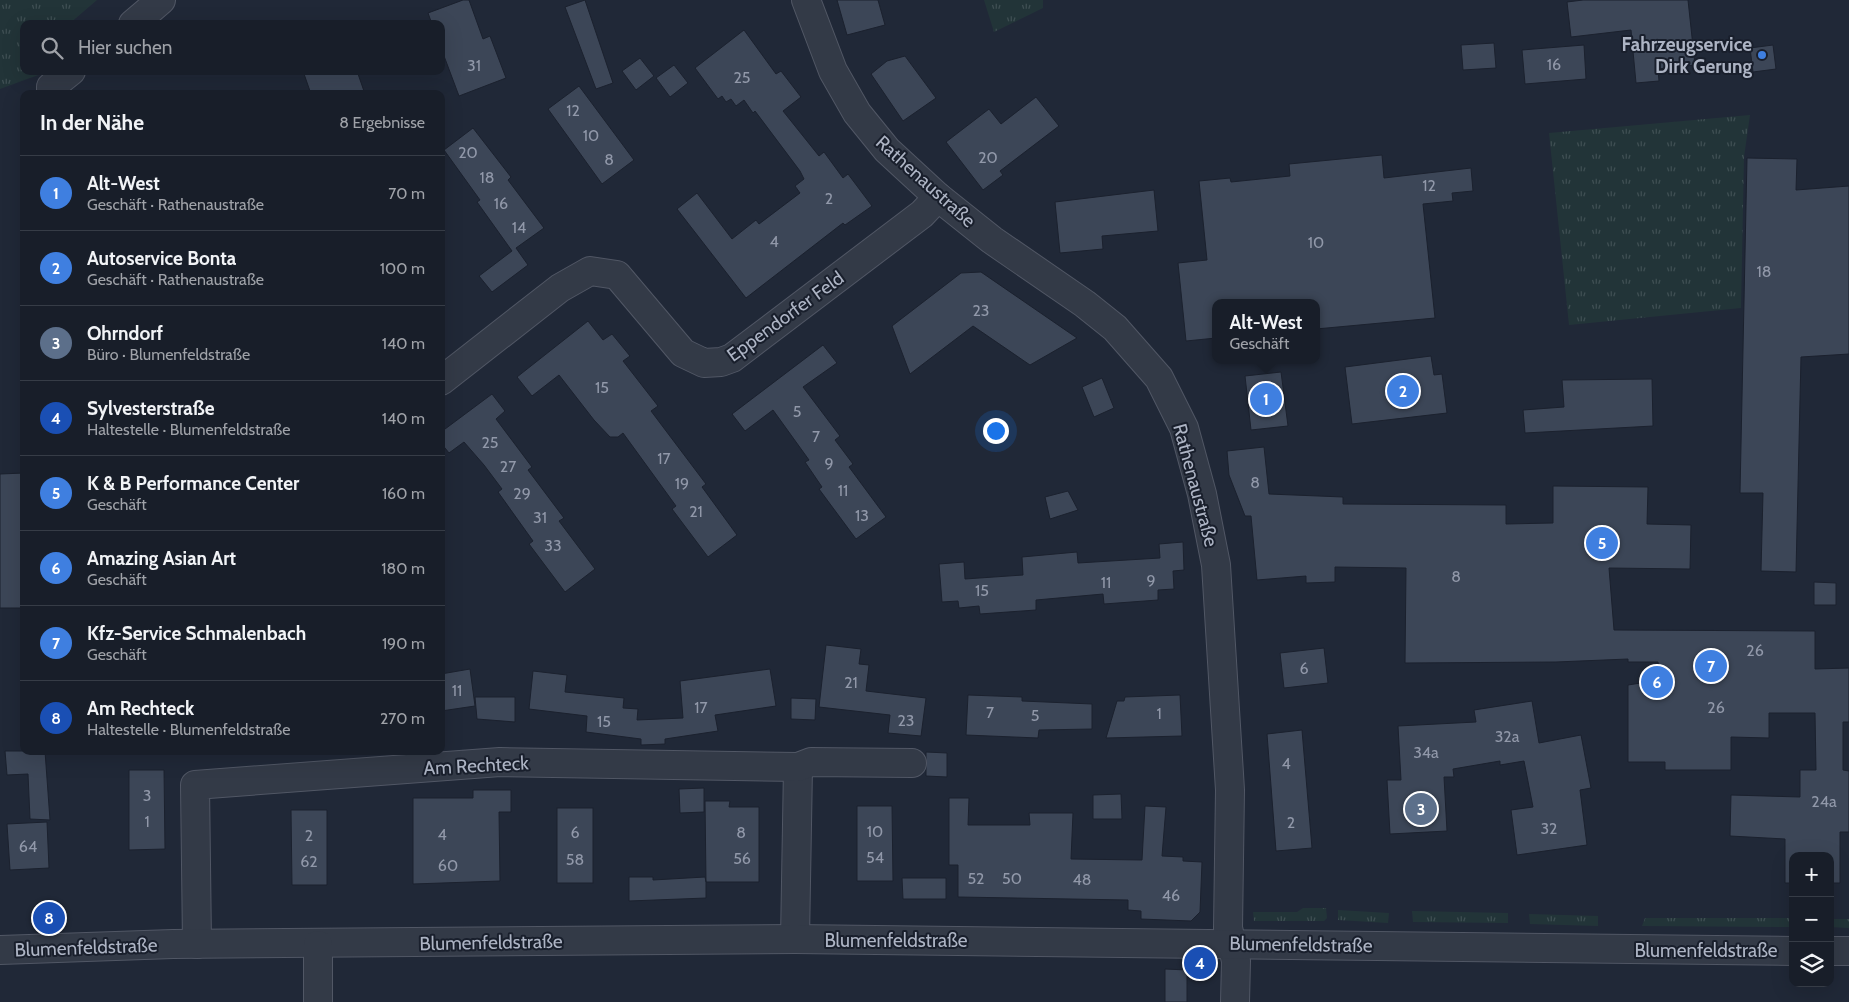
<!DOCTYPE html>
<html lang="de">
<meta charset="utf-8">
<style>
:root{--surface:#181e29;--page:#252b35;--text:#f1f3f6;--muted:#9fa2a8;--line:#363c46;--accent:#d93025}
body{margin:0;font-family:Cabin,sans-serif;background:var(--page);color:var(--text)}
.controls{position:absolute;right:15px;bottom:15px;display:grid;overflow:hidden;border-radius:10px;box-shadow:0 5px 20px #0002}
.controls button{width:45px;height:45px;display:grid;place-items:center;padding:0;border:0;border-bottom:1px solid var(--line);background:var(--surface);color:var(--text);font:25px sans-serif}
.you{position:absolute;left:995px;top:430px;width:18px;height:18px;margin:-12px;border:4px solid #fff;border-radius:50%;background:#1a73e8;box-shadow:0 0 0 8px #1a73e833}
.badge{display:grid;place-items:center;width:32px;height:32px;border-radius:50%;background:var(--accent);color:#fff;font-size:16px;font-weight:700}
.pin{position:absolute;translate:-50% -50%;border:2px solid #fff;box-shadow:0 1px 5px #0006}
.popup{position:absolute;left:1212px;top:299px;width:108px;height:65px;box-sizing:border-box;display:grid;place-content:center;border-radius:10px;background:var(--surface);filter:drop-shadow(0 1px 4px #0005);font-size:16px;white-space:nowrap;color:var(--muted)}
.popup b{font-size:19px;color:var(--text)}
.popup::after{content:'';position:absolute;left:50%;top:100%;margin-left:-10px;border:10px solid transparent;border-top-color:var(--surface)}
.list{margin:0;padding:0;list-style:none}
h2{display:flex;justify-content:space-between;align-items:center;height:65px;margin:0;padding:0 20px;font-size:21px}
h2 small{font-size:16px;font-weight:400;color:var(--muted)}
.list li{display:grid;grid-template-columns:32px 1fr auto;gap:15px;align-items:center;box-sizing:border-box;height:75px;padding:0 20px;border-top:1px solid var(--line)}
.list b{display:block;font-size:19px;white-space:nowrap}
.list p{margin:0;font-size:16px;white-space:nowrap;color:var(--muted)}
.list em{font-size:16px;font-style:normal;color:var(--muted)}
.icon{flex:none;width:28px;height:28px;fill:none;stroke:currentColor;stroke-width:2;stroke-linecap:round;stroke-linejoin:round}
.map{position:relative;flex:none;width:1849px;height:1002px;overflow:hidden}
.search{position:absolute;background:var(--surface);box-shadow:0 5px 20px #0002;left:20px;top:20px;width:425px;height:55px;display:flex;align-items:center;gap:12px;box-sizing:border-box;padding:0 18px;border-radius:10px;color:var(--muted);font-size:19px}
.panel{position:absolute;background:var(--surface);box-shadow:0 5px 20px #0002;left:20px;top:90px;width:425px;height:665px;border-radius:10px}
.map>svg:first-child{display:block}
.grass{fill:url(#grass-tufts)}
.building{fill:#3c4657;stroke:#1b212e}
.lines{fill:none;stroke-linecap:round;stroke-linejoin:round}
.minor-casing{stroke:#515765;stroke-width:30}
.minor{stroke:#333a47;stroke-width:28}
.shop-dot{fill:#3f7fe0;stroke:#191f2c;stroke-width:2}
.labels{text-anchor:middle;stroke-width:4;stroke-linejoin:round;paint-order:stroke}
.number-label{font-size:16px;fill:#9198a9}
.poi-label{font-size:19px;font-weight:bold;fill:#adb4c4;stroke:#191f2c;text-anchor:end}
.street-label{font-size:19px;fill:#adb4c4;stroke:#191f2c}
</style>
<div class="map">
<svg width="1849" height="1002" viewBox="0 0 1849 1002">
<defs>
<pattern id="grass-tufts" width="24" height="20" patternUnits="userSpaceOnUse" patternTransform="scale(1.25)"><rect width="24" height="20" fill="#223438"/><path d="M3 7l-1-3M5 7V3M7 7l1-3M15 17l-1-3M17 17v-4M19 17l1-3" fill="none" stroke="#3f4f53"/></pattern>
</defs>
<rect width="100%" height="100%" fill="#202837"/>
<!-- grass -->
<g class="grass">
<polygon points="0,0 97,0 69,24 24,24 24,71 40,71 41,74 0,89"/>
<polygon points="984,0 1043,0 1043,8 994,32"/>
<polygon points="1750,115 1744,157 1741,308 1569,325 1549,133"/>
<polygon points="1303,908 1326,908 1327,918 1324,921 1254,921 1253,912 1297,912"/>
<polygon points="1338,910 1389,913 1388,923 1338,920"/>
<polygon points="1412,911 1508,913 1508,923 1413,922"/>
<polygon points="1529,914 1598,916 1598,926 1530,924"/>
<polygon points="1645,918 1793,918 1793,927 1642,926"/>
<polygon points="1830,919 1849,919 1849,928 1830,927"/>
</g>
<!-- building -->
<g class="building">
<polygon points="463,0 469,0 483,39 490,36 506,78 459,96 441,48 441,24 432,24 428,13"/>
<polygon points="585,0 613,83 596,89 565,7"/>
<polygon points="837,0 878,0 885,25 847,35"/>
<polygon points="1583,0 1688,0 1695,65 1658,69 1659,81 1636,83 1631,30 1571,37 1567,2"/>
<polygon points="744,30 776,74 781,71 801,97 783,111 819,156 824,152 843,178 848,174 872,206 845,225 843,223 746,298 677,209 697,193 732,239 756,220 759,224 800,193 795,186 804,179 800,171 755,111 753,113 744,100 736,106 731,99 726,102 722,96 718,99 695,68"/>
<polygon points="1494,43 1496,68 1463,70 1461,45"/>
<polygon points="1584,45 1586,79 1525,84 1522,50"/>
<polygon points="1773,45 1776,69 1753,72 1750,48"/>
<polygon points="905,56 936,98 903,121 871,74 887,61"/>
<polygon points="640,58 654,76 636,90 622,71"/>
<polygon points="674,65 688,83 670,97 656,78"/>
<polygon points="303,71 357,71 365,94 311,94"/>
<polygon points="579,86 634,160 602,184 548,109"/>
<polygon points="1036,97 1059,126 1000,171 1003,175 983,190 946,142 989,109 1001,124"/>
<polygon points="473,128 511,177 508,180 544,228 516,248 528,265 492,292 479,276 512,251 477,202 480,200 444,150"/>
<polygon points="1382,155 1384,178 1471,168 1473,191 1452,193 1453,201 1423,204 1435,318 1316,329 1316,303 1216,303 1216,338 1186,341 1178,263 1207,260 1199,181 1230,178 1231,182 1290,176 1289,164"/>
<polygon points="1747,158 1797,159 1796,190 1849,186 1849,354 1801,357 1796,572 1761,571 1763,493 1740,493"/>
<polygon points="1154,190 1158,231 1102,236 1103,249 1060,253 1055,202"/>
<polygon points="981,272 1077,338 1030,365 973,326 910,374 892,326 961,273"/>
<polygon points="588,321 603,340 612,334 630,356 623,361 658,406 651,411 706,484 702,487 737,535 708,557 672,509 676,506 623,433 618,437 610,437 594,420 559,375 532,396 517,377"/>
<polygon points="823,345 837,363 803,387 840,436 835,440 853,464 849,467 886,517 856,539 819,489 822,487 805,462 809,460 773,410 745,431 732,414"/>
<polygon points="1431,356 1434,375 1442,374 1447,413 1352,424 1345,367"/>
<polygon points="1281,372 1288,426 1251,430 1245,376"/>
<polygon points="1102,378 1114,408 1094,417 1082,387"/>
<polygon points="1652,379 1653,426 1525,433 1523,410 1564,407 1562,380"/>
<polygon points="492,394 505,411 496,419 532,467 528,470 564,518 559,521 595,569 565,592 529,544 533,541 498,492 502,489 484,465 464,442 449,453 441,443 441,432"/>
<polygon points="1264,447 1269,494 1343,497 1343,504 1506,505 1506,524 1553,523 1553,486 1648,487 1647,524 1691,525 1690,569 1609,568 1614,630 1815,631 1815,669 1849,668 1849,722 1843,722 1843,770 1849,771 1849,832 1840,832 1840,883 1830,883 1830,856 1793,856 1793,883 1785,883 1785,839 1730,836 1731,795 1800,797 1800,770 1816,770 1815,713 1769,713 1769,738 1731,737 1731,770 1665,770 1665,762 1628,762 1628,685 1660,680 1658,662 1628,662 1628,659 1556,662 1405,663 1406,568 1335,567 1335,582 1306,583 1306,576 1257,580 1251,516 1245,516 1229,475 1227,451"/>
<polygon points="24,473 24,608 0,608 0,474"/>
<polygon points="1068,491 1078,510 1050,519 1045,497"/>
<polygon points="1183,542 1184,570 1173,571 1174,589 1158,590 1158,600 1104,604 1103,594 1036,600 1036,610 980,614 979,606 959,608 958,601 942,602 939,564 964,562 965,579 1023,575 1022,557 1077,552 1078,563 1160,558 1159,544"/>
<polygon points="1814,582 1836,583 1836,605 1814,605"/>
<polygon points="826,645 861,649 859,664 869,665 866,691 926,698 921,736 888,733 890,715 819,707"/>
<polygon points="1324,648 1328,683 1284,688 1280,653"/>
<polygon points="470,669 475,706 441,711 441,674"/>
<polygon points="770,669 776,706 715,715 718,731 665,739 665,744 641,745 641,739 586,732 587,716 529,709 533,671 567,675 565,692 624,698 623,708 638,709 637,720 683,718 680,681"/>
<polygon points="968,695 1022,697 1022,701 1092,704 1092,729 1039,730 1038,738 966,735"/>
<polygon points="1180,695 1182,736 1106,738 1117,701 1124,701 1125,697"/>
<polygon points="475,697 515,697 515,722 477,719"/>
<polygon points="791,698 816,699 815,720 791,719"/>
<polygon points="1532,701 1539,743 1581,735 1591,788 1580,790 1587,845 1517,855 1511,810 1533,807 1524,761 1500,765 1500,761 1453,769 1454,777 1444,777 1447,831 1390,834 1387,780 1401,780 1398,726 1476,722 1474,710"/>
<polygon points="1302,730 1312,848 1276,851 1267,734"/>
<polygon points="5,751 45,751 50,820 30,819 28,774 7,775"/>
<polygon points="926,752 947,753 947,777 926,776"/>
<polygon points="129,770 164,770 165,849 129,850"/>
<polygon points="704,788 704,812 680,813 679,789"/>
<polygon points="473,790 511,790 511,812 499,812 500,881 413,884 413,798 473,798"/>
<polygon points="1121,794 1122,819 1093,819 1093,795"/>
<polygon points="949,798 969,798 968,825 1030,825 1029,813 1073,813 1071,859 1142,860 1145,806 1166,807 1162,856 1183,857 1183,861 1202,862 1200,912 1191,921 1141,919 1141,911 1128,910 1128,900 958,897 958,865 949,865"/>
<polygon points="705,801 730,801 729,807 759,807 759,882 706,882 706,898 629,901 629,877 653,877 653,880 705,877 706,882"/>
<polygon points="857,806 892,806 893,881 857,881"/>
<rect x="557" y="808" width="36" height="75"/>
<polygon points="291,810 327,810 327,885 292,885"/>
<polygon points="47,822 49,868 10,870 7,824"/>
<polygon points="902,878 946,878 946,899 903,899"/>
<polygon points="1165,969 1187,970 1187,1002 1165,1002"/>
</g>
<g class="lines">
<!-- minor casing -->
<g class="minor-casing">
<g id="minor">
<polyline points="806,0 833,71 857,113 887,150 938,197 992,240 1085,304 1115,328 1159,378 1184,428 1202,494 1216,565 1230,790 1228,928 1236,961 1235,1002"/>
<polyline points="133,24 161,0"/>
<polyline points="51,94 51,87 71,71"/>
<polyline points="441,381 560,288 590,271 617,275 683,353 704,363 721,362 732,358 922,214 938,197"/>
<polyline points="795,939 798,767"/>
<polyline points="197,944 195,785 500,762 798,767 811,762 912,763"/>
<polyline points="0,950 173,944 795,939 1793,951"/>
<polyline points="1830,951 1849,951"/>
<polyline points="318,1002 318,945"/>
</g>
</g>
<!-- minor -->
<use href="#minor" class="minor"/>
</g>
<!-- markers -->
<circle class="shop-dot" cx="1762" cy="55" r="5"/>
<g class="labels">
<!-- number labels -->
<g class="number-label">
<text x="1554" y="70">16</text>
<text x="474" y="71">31</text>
<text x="742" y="83">25</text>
<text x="573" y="116">12</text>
<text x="591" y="141">10</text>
<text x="468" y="158">20</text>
<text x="988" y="163">20</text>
<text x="609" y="165">8</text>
<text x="487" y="183">18</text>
<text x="1429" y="191">12</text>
<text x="829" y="204">2</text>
<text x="501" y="209">16</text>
<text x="519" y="233">14</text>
<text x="774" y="247">4</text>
<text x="1316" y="248">10</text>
<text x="1764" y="277">18</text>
<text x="981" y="316">23</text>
<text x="602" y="393">15</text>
<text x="797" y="417">5</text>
<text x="816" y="442">7</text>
<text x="490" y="448">25</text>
<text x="664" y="464">17</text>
<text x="829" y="469">9</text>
<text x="508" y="472">27</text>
<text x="1255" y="488">8</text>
<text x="682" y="489">19</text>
<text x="843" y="496">11</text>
<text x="522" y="499">29</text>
<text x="696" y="517">21</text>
<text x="862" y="521">13</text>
<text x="540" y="523">31</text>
<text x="553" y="551">33</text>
<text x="1456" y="582">8</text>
<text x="1151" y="586">9</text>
<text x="1106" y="588">11</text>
<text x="982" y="596">15</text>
<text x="1755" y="656">26</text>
<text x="1304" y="674">6</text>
<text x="851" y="688">21</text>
<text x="457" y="696">11</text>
<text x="701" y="713">17</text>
<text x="1716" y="713">26</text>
<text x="990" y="718">7</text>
<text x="1159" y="719">1</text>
<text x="1035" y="721">5</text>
<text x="906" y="726">23</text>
<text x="604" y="727">15</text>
<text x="1507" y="742">32a</text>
<text x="1426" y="758">34a</text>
<text x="1286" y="769">4</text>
<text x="147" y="801">3</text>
<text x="1824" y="807">24a</text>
<text x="147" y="827">1</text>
<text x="1291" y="828">2</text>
<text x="1549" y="834">32</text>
<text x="875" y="837">10</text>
<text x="575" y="838">6</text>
<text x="741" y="838">8</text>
<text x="442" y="840">4</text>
<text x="309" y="841">2</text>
<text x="28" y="852">64</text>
<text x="875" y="863">54</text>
<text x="742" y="864">56</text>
<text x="575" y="865">58</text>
<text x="309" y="867">62</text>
<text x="448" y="871">60</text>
<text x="976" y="884">52</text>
<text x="1012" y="884">50</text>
<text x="1082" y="885">48</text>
<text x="1171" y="901">46</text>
</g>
<!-- poi labels -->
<g class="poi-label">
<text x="1752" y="51">Fahrzeugservice<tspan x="1752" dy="22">Dirk Gerung</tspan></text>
</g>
<!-- street labels -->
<g class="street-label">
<text transform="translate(926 181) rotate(42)" y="7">Rathenaustraße</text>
<text transform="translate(785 316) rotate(-36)" y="7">Eppendorfer Feld</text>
<text transform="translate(1196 485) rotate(75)" y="7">Rathenaustraße</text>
<text transform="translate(476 765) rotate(-3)" y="7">Am Rechteck</text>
<text x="896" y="947">Blumenfeldstraße</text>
<text transform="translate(491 942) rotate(-1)" y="7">Blumenfeldstraße</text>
<text transform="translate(1301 944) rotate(1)" y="7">Blumenfeldstraße</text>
<text transform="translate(86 947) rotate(-2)" y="7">Blumenfeldstraße</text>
<text x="1706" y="957">Blumenfeldstraße</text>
</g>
</g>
</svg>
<div class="controls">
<button>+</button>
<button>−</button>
<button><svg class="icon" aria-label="layers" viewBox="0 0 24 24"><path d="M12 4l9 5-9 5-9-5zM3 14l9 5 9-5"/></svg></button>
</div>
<div class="you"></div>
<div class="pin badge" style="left:1266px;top:399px;background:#3f7fe0">1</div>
<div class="popup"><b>Alt-West</b>Geschäft</div>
<div class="pin badge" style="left:1403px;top:391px;background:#3f7fe0">2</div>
<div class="pin badge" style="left:1421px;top:809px;background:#5c6f8a">3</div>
<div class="pin badge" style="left:1200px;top:963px;background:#1a4fb4">4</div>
<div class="pin badge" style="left:1602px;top:543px;background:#3f7fe0">5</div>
<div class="pin badge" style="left:1657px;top:682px;background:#3f7fe0">6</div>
<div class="pin badge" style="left:1711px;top:666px;background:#3f7fe0">7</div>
<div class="pin badge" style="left:49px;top:918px;background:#1a4fb4">8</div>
<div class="search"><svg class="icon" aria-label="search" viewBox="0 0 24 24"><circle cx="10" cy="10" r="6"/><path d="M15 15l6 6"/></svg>Hier suchen</div>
<section class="panel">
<h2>In der Nähe<small>8 Ergebnisse</small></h2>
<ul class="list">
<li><span class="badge" style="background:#3f7fe0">1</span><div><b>Alt-West</b><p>Geschäft · Rathenaustraße</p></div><em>70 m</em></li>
<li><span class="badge" style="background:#3f7fe0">2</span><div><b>Autoservice Bonta</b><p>Geschäft · Rathenaustraße</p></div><em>100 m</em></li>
<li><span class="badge" style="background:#5c6f8a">3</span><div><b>Ohrndorf</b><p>Büro · Blumenfeldstraße</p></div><em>140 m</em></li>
<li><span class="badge" style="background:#1a4fb4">4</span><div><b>Sylvesterstraße</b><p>Haltestelle · Blumenfeldstraße</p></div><em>140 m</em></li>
<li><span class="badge" style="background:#3f7fe0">5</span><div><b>K &amp; B Performance Center</b><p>Geschäft</p></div><em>160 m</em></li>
<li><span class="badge" style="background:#3f7fe0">6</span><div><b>Amazing Asian Art</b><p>Geschäft</p></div><em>180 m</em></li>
<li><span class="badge" style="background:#3f7fe0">7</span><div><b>Kfz-Service Schmalenbach</b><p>Geschäft</p></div><em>190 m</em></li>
<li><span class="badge" style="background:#1a4fb4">8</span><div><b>Am Rechteck</b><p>Haltestelle · Blumenfeldstraße</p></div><em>270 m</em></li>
</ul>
</section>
</div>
